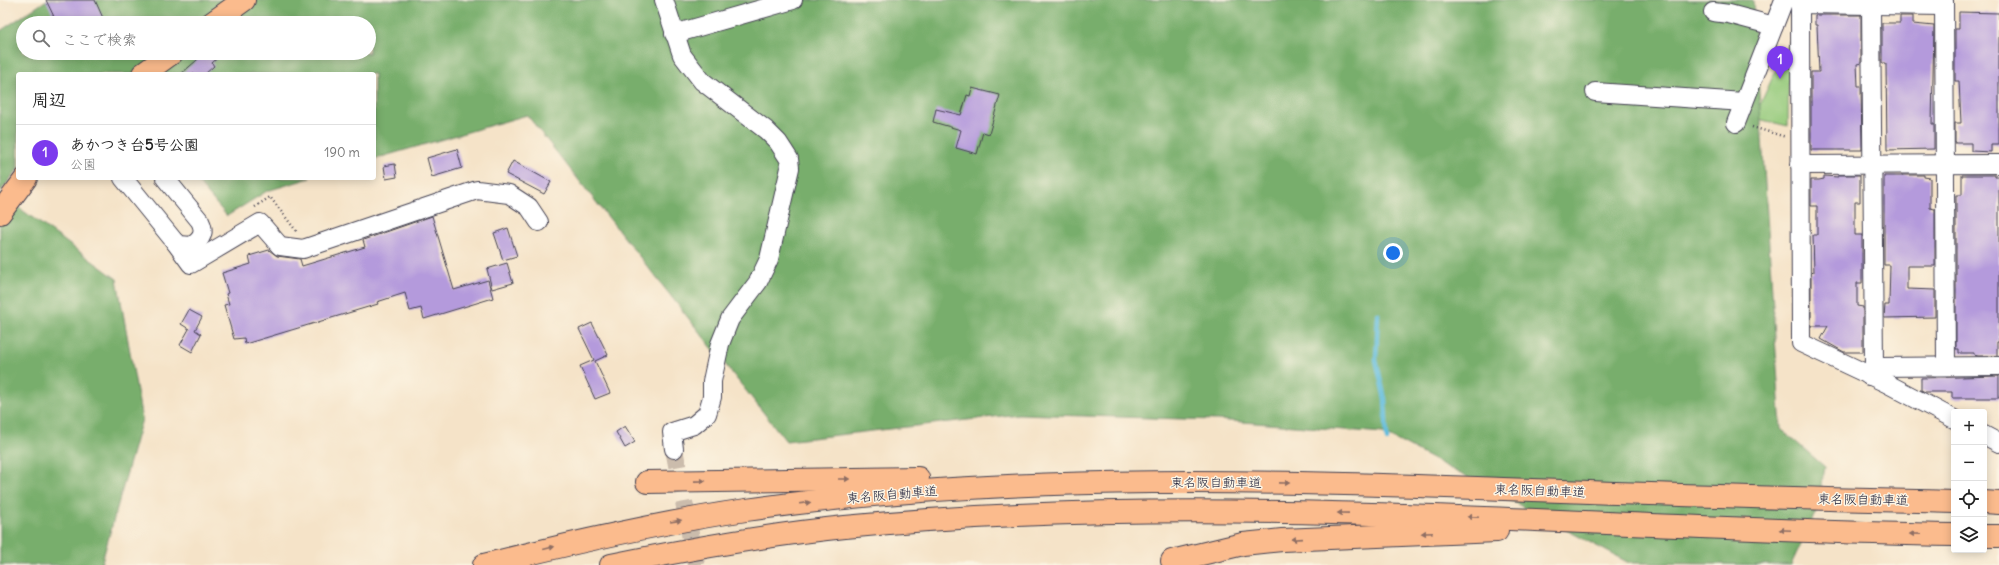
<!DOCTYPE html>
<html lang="ja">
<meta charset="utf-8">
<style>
:root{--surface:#fff;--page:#f2f2f2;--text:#222;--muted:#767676;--line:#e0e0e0;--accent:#7c3aed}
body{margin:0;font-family:Delius,"Klee One",sans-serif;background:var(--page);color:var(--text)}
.controls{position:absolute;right:12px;bottom:12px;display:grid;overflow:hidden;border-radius:4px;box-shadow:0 2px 10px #0003}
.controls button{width:36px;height:36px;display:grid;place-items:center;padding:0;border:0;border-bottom:1px solid var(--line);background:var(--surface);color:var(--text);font:20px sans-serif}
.you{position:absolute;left:1393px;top:253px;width:14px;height:14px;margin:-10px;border:3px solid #fff;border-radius:50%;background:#1a73e8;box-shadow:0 0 0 6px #1a73e833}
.badge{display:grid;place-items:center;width:26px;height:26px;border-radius:50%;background:var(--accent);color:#fff;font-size:13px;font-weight:700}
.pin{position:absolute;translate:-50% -33px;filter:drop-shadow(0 1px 2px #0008)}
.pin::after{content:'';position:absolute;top:21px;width:14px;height:12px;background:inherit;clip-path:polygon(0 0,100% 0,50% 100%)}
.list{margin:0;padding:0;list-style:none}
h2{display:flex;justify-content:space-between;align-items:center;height:52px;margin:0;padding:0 16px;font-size:17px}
h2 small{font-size:13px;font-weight:400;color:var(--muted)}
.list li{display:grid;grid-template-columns:26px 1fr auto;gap:12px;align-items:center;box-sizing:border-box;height:56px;padding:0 16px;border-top:1px solid var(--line)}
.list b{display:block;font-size:15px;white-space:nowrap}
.list p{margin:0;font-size:13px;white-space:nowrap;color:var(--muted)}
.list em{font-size:13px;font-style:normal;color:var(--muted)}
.icon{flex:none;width:22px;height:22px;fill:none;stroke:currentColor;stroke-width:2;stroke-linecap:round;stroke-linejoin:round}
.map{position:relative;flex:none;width:1999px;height:565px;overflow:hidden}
.search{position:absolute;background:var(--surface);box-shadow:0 2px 10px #0003;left:16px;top:16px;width:360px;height:44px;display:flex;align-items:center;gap:10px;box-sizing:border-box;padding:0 14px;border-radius:22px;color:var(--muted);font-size:15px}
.panel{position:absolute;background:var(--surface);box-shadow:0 2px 10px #0003;left:16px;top:72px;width:360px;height:108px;border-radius:4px}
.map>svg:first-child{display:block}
.green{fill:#95ca7c;stroke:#5c765c}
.forest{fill:#78ae6c;stroke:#4d6854;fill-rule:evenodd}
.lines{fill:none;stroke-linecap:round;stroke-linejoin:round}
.stream{stroke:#5fbcdd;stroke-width:4.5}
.building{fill:#b49adc}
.minor-tunnel{stroke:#cbbcac;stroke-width:18;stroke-dasharray:18 9;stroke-linecap:butt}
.minor-casing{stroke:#423f50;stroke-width:20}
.major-casing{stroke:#423f50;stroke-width:24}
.highway-casing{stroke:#423f50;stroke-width:24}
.path{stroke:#423f50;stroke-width:2.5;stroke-dasharray:1 3;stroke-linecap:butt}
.minor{stroke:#fff;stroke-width:18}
.major{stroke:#fbbb8d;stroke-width:22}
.highway{stroke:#fbbb8d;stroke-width:22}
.oneway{fill:#8e6e64}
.labels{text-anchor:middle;stroke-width:3;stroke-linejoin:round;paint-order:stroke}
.street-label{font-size:13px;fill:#22223b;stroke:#fcf5e5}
</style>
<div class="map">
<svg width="1999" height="565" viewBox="0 0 1999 565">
<rect width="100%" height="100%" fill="#fcf5e5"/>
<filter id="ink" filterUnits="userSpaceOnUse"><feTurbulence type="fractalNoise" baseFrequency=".025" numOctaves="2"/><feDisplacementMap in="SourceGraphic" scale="8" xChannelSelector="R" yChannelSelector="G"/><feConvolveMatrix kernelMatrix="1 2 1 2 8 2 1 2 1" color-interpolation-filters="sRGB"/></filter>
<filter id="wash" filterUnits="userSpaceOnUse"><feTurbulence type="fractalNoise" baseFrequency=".012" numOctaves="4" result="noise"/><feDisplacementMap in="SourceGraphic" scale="16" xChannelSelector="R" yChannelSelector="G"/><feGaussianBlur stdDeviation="0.9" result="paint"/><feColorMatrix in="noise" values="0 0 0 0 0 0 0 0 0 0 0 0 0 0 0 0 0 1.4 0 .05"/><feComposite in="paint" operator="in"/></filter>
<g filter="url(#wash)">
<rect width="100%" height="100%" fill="#f5e3c8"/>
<!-- green -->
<polygon class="green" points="1789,41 1788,126 1754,118"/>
<!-- forest -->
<g class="forest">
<path d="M47 0H1753L1781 429 1825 467 1818 507 1791 565 1629 563 1383 433 1217 420 1019 414 786 441 527 115 374 159V74H18V169L0 192V31ZM23 23H369V53H23Z"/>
<polygon points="194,178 310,178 267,191 227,216"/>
<polygon points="0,194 117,279 142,419 101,565 0,565"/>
</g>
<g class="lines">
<!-- stream -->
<polyline class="stream" points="1378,314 1376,360 1385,399 1387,440"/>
</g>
<g id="blocks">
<!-- building -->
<g class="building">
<polygon points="46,0 95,0 103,18 101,19 103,23 57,23"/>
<polygon points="1959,12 1999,13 1999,145 1991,145 1991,152 1971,151 1971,143 1955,143 1955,123 1961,123 1959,81 1955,81 1955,29 1959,29"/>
<polygon points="1815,15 1861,15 1861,63 1857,64 1858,86 1861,86 1862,150 1811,150 1811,72 1819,72 1817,25 1815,25"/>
<polygon points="1900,16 1913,16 1913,24 1934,26 1932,124 1934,124 1934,149 1887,150 1886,63 1882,63 1882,23 1900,23"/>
<polygon points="205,53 223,53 212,63 214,66 205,74 181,74"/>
<polygon points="972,88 1000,95 989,134 983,132 977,154 956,148 961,130 933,122 936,109 961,115 967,95 970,96"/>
<polygon points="457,149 462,168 432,177 427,158"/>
<polygon points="513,161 551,182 544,194 506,174"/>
<polygon points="395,164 397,177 386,179 384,166"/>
<polygon points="1838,175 1860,175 1860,202 1855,202 1855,235 1862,235 1862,283 1857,283 1857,306 1863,307 1863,352 1844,352 1821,339 1828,326 1811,326 1811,273 1814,272 1813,235 1817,235 1817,206 1811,206 1811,180 1819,180 1824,179 1824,176 1838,177"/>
<polygon points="1902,175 1924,175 1924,177 1930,178 1930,208 1935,209 1935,266 1907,266 1907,289 1935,290 1935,317 1884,318 1885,305 1889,305 1890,265 1884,265 1884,176 1902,176"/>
<polygon points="1962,175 1995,175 1995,177 1999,177 1999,342 1997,342 1997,356 1978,356 1974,355 1974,353 1959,353 1959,349 1956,349 1956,195 1962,195"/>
<polygon points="432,216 454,290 488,280 493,298 424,319 421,308 410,311 405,293 377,302 378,304 245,344 244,338 234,339 224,305 229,304 226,294 228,293 222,273 251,264 249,256 269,250 277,256 300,259 302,266 365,247 363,240"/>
<polygon points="508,228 517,256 503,260 494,233"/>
<polygon points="507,263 513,283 492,289 487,269"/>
<polygon points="189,310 202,317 195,330 201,334 192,352 180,345 189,329 181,324"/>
<polygon points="592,323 608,355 595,361 610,393 595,399 580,366 594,360 579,329"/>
<polygon points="1999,376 1999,398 1952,398 1952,392 1925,392 1921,390 1921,378"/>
<polygon points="625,426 635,442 625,448 616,432"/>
</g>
</g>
</g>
<g filter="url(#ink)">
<use href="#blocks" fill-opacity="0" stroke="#423f50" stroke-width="1"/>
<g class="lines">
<!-- minor-tunnel -->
<polyline class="minor-tunnel" points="674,449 696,565"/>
<!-- minor casing -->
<g class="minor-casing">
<g id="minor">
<polyline points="664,0 682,55 702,81 766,130 778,142 789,159 790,168 769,259 758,282 730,319 720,344 712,381 712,397 707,414 694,425 672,432 674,449"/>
<polyline points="1944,0 1946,366"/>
<polyline points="1944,6 1800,4 1801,343 1886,383 1954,419"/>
<polyline points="1713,12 1729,14 1774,26"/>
<polyline points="674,34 793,0"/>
<polyline points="1595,92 1744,102"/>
<polyline points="1736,123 1784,0"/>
<polyline points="1800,165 1999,164"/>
<path d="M123 178 175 242 180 245 191 246C201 240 206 233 200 221L165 178"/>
<polyline points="175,242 191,264 260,223 280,246 303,249 477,190 509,194 529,207 539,222"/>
<polyline points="1874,367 1999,366"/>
<polyline points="1869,376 1874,367 1871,5"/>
<polyline points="1984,435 1999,443"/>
</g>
</g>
<!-- major casing -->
<g class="major-casing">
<g id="major">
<polyline points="212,23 244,0"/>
<polyline points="143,74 172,53"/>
<polyline points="0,213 26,178"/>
</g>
</g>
<!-- highway casing -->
<g class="highway-casing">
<g id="highway">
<polyline points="647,482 918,478"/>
<polyline points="1984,502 1999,503"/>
<polyline points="1984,536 1999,536"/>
<polyline points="1172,561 1243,544 1282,540 1497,531"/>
<path d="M484 565C571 543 657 523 746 510 1016 471 1289 481 1561 491 1692 496 1823 499 1954 502"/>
<path d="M611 565C688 549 766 535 845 527 1214 490 1584 529 1954 535"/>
</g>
</g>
<!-- path -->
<g class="path">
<polyline points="1752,127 1786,137"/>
<polyline points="255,207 270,197 297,232"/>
</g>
<!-- minor -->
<use href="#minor" class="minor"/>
<!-- major -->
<use href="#major" class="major"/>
<!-- highway -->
<use href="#highway" class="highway"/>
</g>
<!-- one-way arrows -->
<defs><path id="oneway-solid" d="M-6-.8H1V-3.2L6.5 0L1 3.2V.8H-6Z"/></defs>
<g class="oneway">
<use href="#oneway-solid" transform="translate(844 479)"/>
<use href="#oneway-solid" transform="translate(700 481) rotate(-1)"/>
<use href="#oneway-solid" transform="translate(1284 483) rotate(1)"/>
<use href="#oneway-solid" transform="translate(805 503) rotate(-7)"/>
<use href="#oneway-solid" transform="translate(1343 513) rotate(-179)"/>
<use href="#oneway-solid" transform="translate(1473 517) rotate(-177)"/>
<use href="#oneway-solid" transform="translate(676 521) rotate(-9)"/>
<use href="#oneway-solid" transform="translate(1785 530) rotate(-178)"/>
<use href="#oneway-solid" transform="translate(1427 533) rotate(178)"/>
<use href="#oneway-solid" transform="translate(1915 534) rotate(-179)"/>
<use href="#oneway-solid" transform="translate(1297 539) rotate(176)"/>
<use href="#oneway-solid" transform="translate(549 548) rotate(-14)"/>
</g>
</g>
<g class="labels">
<!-- street labels -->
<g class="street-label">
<text x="1216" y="487">東名阪自動車道</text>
<text transform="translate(1540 490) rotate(2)" y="5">東名阪自動車道</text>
<text transform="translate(892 494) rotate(-5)" y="5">東名阪自動車道</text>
<text transform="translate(1863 499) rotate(1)" y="5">東名阪自動車道</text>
</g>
</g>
</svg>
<div class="controls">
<button>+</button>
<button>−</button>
<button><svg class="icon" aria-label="locate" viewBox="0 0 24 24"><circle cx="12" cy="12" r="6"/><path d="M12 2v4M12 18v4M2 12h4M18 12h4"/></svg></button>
<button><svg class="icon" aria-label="layers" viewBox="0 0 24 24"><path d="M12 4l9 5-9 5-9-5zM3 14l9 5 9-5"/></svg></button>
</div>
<div class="you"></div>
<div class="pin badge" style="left:1780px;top:79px">1</div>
<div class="search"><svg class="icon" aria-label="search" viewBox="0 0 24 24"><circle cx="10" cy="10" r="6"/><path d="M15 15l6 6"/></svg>ここで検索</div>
<section class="panel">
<h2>周辺<small></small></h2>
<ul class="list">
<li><span class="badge">1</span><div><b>あかつき台5号公園</b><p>公園</p></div><em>190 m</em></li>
</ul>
</section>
</div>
